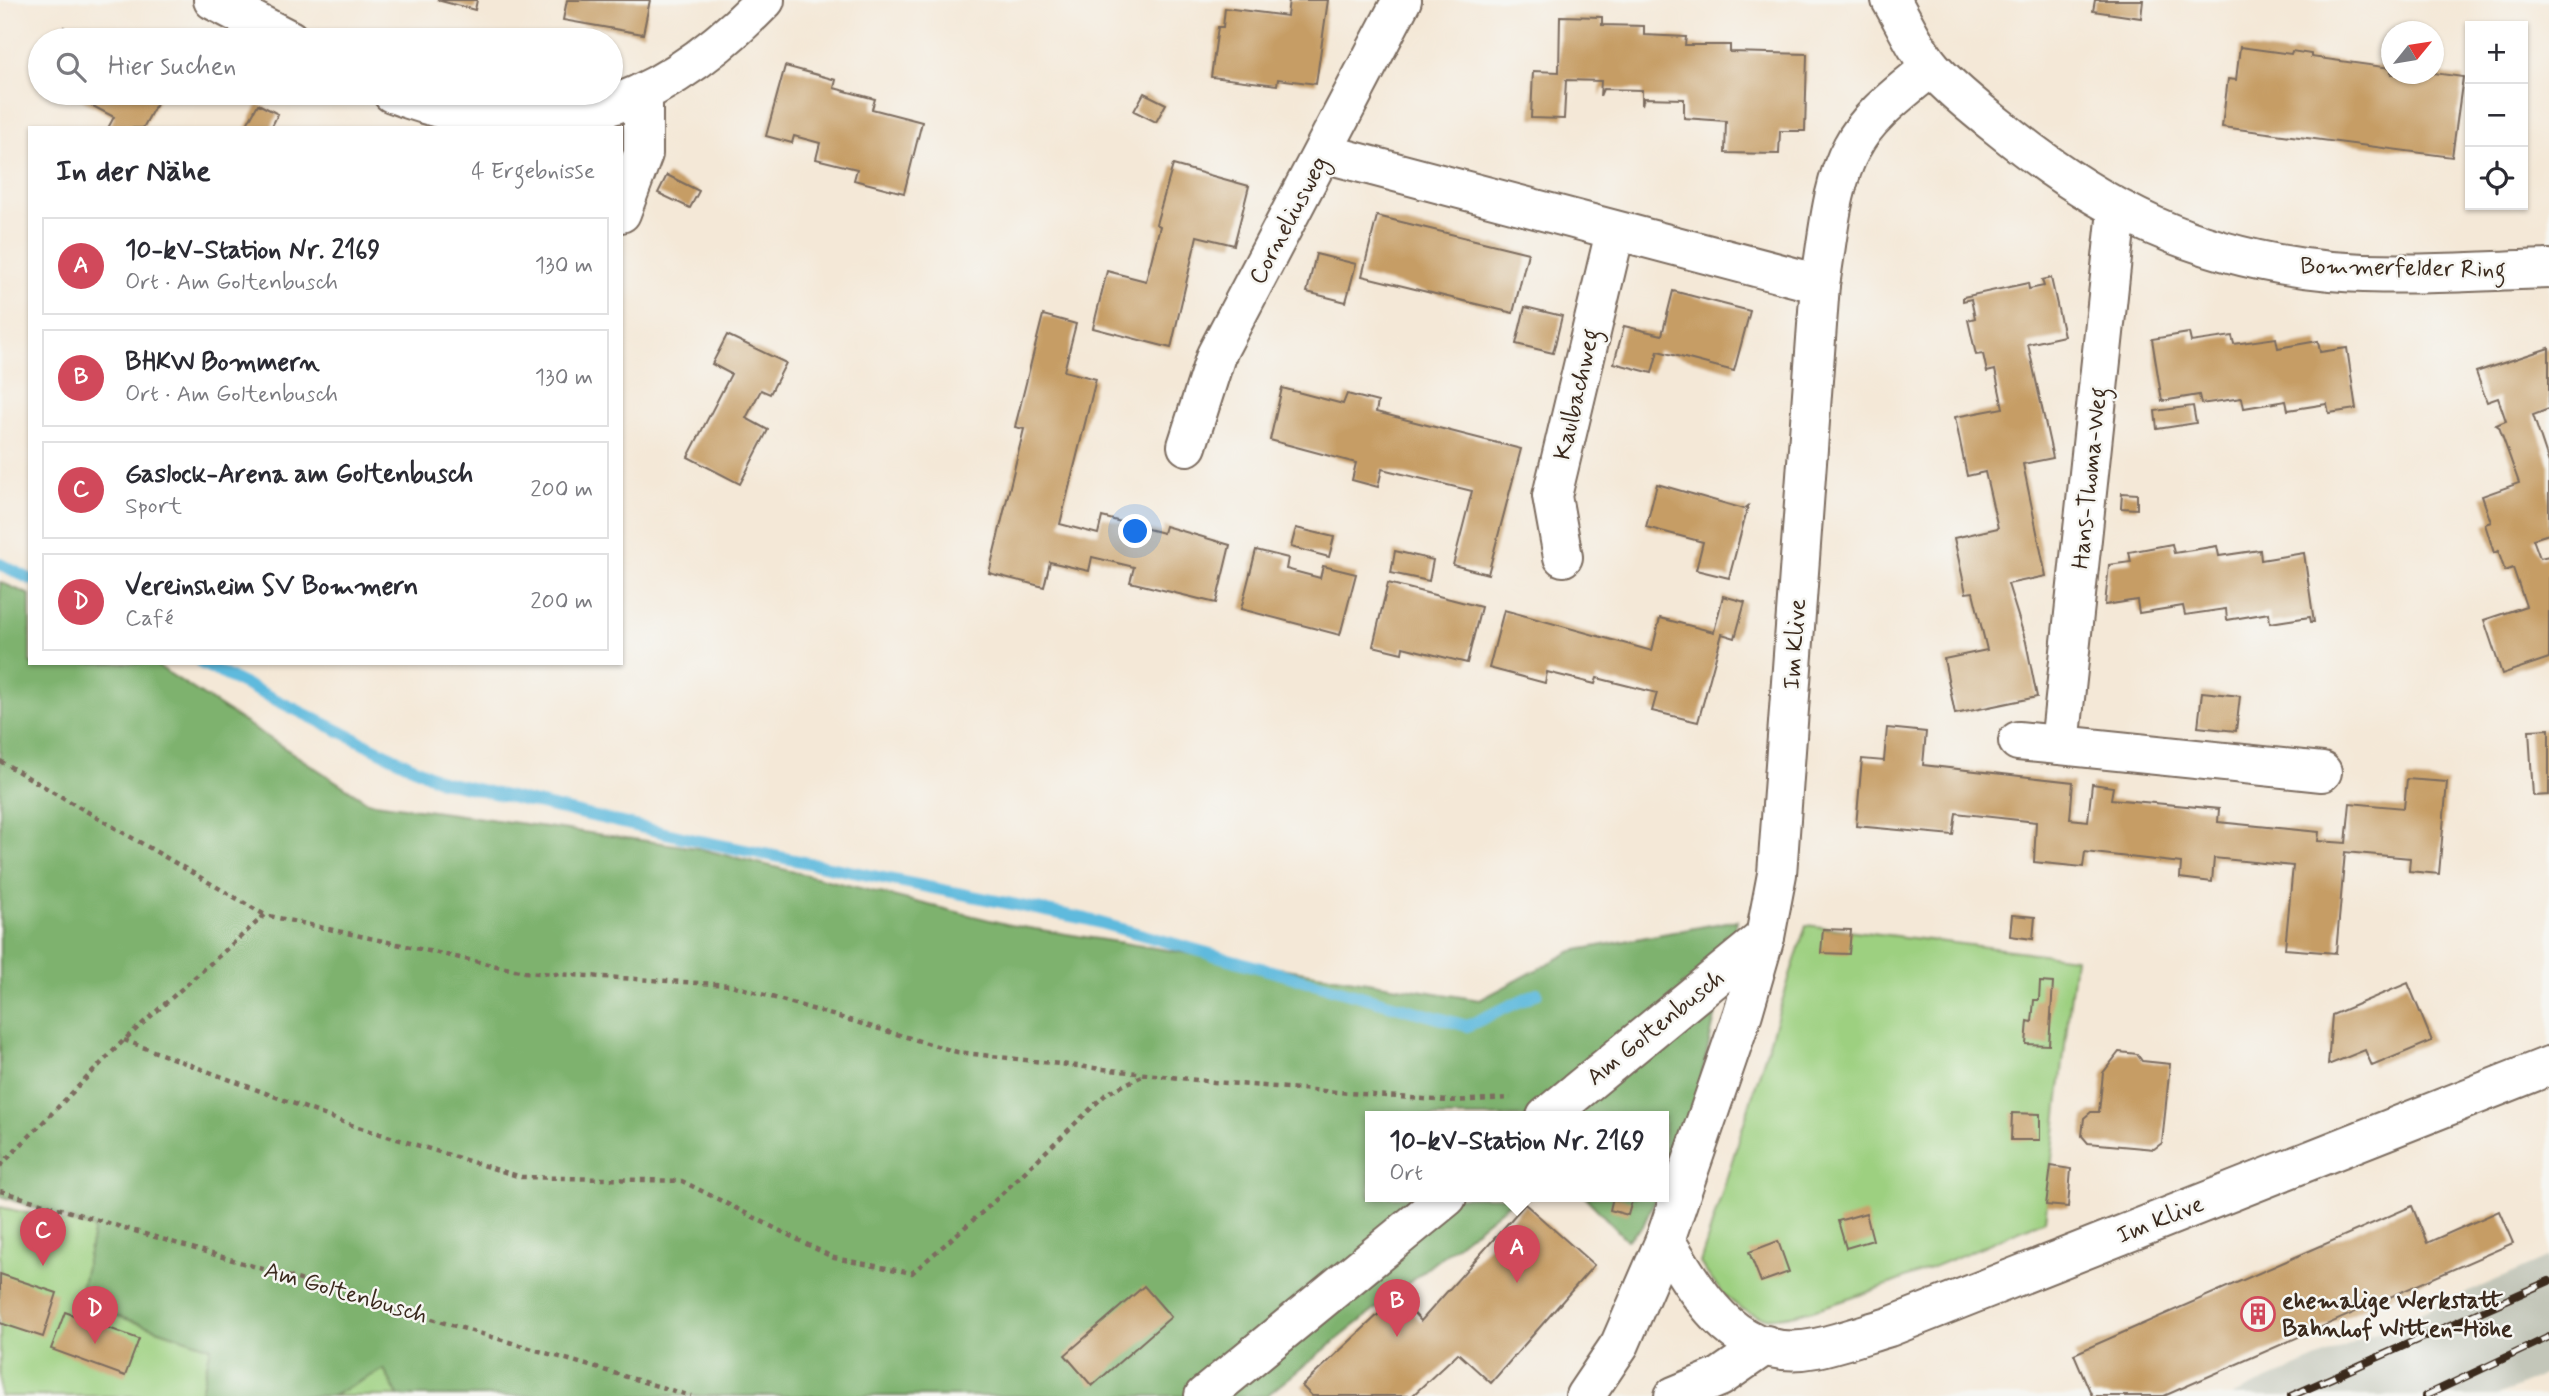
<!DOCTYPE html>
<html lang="de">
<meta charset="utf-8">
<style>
:root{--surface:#fff;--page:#f2f2f3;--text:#2b2b33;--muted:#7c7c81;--line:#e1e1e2;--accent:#d1495b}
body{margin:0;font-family:Mynerve,sans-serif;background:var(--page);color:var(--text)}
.controls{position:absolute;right:21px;top:21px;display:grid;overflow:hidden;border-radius:0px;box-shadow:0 2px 5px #0004}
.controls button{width:63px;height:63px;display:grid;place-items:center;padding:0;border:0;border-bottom:2px solid var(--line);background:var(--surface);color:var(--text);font:35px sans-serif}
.compass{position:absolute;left:2381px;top:21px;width:63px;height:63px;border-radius:50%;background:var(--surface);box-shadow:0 2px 5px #0004;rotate:60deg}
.you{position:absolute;left:1136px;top:532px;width:24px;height:24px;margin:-18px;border:5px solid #fff;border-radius:50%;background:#1a73e8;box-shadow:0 0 0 10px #1a73e833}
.badge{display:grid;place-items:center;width:46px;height:46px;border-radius:50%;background:var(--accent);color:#fff;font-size:23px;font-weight:700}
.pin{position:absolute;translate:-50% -58px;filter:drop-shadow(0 2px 4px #0008)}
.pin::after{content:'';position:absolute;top:37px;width:24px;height:21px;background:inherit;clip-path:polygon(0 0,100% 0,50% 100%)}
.popup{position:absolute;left:1365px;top:1111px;width:304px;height:91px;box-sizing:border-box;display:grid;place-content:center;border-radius:0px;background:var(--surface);filter:drop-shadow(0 2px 5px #0005);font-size:23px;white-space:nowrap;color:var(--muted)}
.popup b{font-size:26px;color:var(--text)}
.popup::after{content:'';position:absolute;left:50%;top:100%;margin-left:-14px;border:14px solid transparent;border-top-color:var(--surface)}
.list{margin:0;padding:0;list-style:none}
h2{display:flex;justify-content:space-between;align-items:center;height:91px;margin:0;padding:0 28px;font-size:30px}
h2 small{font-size:23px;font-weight:400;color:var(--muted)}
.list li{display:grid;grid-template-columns:46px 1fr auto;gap:21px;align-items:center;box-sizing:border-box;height:98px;margin:0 14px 14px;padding:0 14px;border:2px solid var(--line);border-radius:0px}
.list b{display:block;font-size:26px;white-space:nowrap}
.list p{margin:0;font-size:23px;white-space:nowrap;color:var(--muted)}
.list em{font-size:23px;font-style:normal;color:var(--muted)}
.icon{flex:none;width:38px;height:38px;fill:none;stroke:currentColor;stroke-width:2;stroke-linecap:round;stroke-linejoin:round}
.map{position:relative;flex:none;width:2549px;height:1396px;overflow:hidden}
.search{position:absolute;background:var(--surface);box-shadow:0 2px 5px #0004;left:28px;top:28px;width:595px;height:77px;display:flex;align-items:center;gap:18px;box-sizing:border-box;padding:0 24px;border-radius:38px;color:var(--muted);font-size:26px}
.panel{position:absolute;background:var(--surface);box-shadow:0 2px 5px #0004;left:28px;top:126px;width:595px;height:539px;border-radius:0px}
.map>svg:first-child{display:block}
.industrial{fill:#c3c6b9}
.green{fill:#9dd080;stroke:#6c7d4f;stroke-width:2}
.forest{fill:#7eb26e;stroke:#5c6e46;stroke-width:2}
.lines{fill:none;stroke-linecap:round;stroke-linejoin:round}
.stream{stroke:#5fbadd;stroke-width:12}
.building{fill:#c69d65}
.minor-casing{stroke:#7c6c5f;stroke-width:42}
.path{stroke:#7c6c5f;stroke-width:4.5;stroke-dasharray:5 5;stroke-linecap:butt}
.minor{stroke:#fff;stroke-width:38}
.rail-casing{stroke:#3b2a1e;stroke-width:8}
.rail{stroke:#f6f6f2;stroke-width:5;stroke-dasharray:16;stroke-linecap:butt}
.labels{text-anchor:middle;stroke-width:5;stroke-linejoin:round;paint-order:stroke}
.street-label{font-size:24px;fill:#3b2a1e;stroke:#f6f6f2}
.poi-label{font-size:24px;font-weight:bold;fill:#3b2a1e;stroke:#f6f6f2;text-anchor:start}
</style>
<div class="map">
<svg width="2549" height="1396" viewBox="0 0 2549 1396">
<rect width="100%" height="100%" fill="#f6f6f2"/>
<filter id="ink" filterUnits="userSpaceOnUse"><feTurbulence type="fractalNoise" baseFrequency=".0143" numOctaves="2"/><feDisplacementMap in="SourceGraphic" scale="14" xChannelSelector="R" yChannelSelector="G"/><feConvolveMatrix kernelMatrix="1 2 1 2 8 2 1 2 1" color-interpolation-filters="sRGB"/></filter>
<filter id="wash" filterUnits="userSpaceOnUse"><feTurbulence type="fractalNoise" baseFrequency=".00686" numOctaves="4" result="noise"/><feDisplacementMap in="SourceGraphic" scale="28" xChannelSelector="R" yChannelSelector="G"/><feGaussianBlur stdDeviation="1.57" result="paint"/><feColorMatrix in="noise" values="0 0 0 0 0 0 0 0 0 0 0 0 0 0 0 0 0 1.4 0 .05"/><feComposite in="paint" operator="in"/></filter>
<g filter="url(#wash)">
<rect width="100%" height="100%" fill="#f4e8d7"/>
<!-- industrial -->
<polygon class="industrial" points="2549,1257 2549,1372 2498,1396 2231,1396"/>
<!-- green -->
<g class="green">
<path d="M1806 925 2075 958 2045 1220C1995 1240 1800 1330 1758 1316 1732 1308 1714 1285 1700 1263Z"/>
<polygon points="0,1207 94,1228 79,1303 211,1347 200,1396 0,1396"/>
<polygon points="384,1369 398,1396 332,1396"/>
</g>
<!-- forest -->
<g class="forest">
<polygon points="0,582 30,595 30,663 153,663 368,802 697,848 1010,925 1480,1000 1572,951 1737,920 1693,1114 1664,1179 1664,1117 1370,1117 1370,1197 1517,1197 1266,1396 398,1396 384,1369 332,1396 200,1396 211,1347 78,1303 94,1228 0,1196"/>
<polygon points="1585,1197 1656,1197 1643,1226 1627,1240"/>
</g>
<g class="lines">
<!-- stream -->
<g class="stream">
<polyline points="0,564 30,579"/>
<polyline points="201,663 441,781 700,841 1086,919 1467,1026 1537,993"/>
</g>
</g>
<g id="blocks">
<!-- building -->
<g class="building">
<polygon points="437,0 477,0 475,10"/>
<polygon points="567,0 650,0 643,34 563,20"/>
<polygon points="1289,0 1328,0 1316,84 1278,79 1277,85 1211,77 1218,27 1223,27 1225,8 1287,16"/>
<polygon points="2095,0 2143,0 2141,18 2093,11"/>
<polygon points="1560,16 1602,17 1602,25 1644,26 1644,35 1686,37 1685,45 1730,45 1730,52 1807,54 1805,131 1780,131 1779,154 1725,153 1726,121 1684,118 1684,99 1644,98 1642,105 1642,90 1603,89 1600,96 1601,81 1566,80 1564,119 1531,118 1533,71 1559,72"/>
<polygon points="64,27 77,35 88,40 57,40"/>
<polygon points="2240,47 2291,54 2292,51 2311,54 2311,57 2391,68 2391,74 2434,73 2463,77 2452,157 2222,127 2228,79 2236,80"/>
<polygon points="785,66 836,80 834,88 875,99 872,109 922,122 904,193 854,180 857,169 816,159 820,143 794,136 792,143 766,136"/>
<polygon points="68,93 162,93 143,128 108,128 114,117"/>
<polygon points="1144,93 1166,104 1156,122 1134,111"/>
<polygon points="258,104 278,114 271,128 245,128"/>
<polygon points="1173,165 1249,186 1234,245 1197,236 1171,348 1093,328 1107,271 1146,281 1160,226 1156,224"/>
<polygon points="667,175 699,191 690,208 658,193"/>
<polygon points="1377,216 1528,253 1513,313 1362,276"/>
<polygon points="1316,254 1356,264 1346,302 1307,292"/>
<polygon points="2051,278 2064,336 2028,344 2053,458 2023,464 2046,576 2008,584 2026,642 2037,697 1955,714 1944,659 1987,650 1973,592 1966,593 1954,538 1998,528 1985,472 1967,476 1955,417 2003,408 1995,370 1987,372 1983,354 1976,355 1968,320 1975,318 1971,299 1963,301 1963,297 2028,283 2029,289 2044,286 2042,280"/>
<polygon points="1673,291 1750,311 1734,371 1658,351 1652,373 1614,363 1624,326 1662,335"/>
<polygon points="1525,307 1562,316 1553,353 1516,344"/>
<polygon points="1043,315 1076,324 1064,371 1096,379 1060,524 1098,534 1102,517 1163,533 1165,526 1230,545 1216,603 1130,582 1134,567 1092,557 1089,571 1050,562 1044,587 989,573 1024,429 1015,427"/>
<polygon points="2189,333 2191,342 2232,336 2234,344 2276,338 2278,348 2318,341 2320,352 2347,348 2356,409 2329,413 2327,404 2288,410 2286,401 2244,408 2242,398 2201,404 2199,395 2162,401 2152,339"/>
<polygon points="727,335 786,363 770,394 761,390 746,418 768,430 740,484 688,457 731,374 712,364"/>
<polygon points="2549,348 2549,409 2533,415 2549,463 2549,534 2533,539 2540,558 2549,556 2549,658 2502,674 2484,620 2526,606 2513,568 2505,571 2498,551 2494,553 2485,524 2491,522 2482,496 2519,483 2499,427 2496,425 2506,421 2498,398 2487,402 2476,372"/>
<polygon points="1282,388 1343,404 1347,394 1378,402 1376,412 1521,449 1488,574 1453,565 1472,491 1382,469 1378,487 1352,480 1356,463 1270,440"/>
<polygon points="2193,406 2196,423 2157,429 2155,411"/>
<polygon points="1657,484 1744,509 1748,506 1729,578 1696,570 1703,542 1646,527"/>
<polygon points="2122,493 2137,494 2137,509 2121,508"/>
<polygon points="1296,528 1334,537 1329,557 1291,547"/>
<polygon points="2172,544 2174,553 2217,546 2219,556 2260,550 2261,560 2304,553 2314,622 2311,622 2310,617 2270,623 2269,613 2227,620 2226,609 2185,615 2183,606 2139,613 2137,600 2105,605 2109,565 2131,562 2129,552"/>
<polygon points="1256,550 1288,558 1286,569 1320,578 1323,566 1356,574 1340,635 1241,609"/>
<polygon points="1395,551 1433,560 1429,581 1391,573"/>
<polygon points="1388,583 1481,607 1467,663 1403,647 1402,653 1373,646"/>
<polygon points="1723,596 1745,602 1735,638 1722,634 1698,722 1652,711 1657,693 1597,678 1595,684 1547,672 1545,683 1489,668 1504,610 1652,651 1660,618 1714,632"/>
<polygon points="2202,692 2240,696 2236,731 2198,727"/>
<polygon points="1887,728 1926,732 1923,765 2073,782 2070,819 2088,821 2092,784 2113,787 2111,799 2219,809 2218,822 2319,832 2318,841 2346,843 2350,803 2404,808 2407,779 2447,782 2439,874 2409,871 2410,858 2345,852 2336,953 2285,949 2293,866 2214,858 2212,882 2180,878 2181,863 2085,852 2083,867 2034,862 2036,822 1956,813 1953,835 1856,826 1862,759 1884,761"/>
<polygon points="2549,729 2549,795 2533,796 2529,730"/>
<polygon points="2012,915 2035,917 2033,939 2010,936"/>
<polygon points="1823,929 1851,930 1849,954 1821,953"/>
<polygon points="2040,982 2053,983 2049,1045 2026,1044 2028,1021 2032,1022 2034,1000 2039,1000"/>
<polygon points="2408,983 2432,1041 2372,1066 2365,1050 2328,1065 2332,1015"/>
<polygon points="2119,1052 2137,1054 2142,1061 2170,1064 2162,1143 2154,1149 2088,1143 2082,1136 2084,1118 2091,1112 2099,1112 2103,1073"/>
<polygon points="2012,1113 2040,1114 2040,1140 2011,1140"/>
<polygon points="2051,1166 2071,1169 2068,1207 2046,1205"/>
<polygon points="1613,1197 1632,1201 1628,1215 1610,1210"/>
<polygon points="1525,1204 1594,1265 1491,1383 1458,1353 1412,1396 1312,1396 1302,1386 1398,1296 1421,1321"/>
<polygon points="2412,1206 2427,1243 2499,1211 2513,1243 2164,1396 2092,1396 2074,1354"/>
<polygon points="1866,1213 1873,1240 1846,1248 1838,1221"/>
<polygon points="1778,1241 1789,1272 1761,1282 1749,1252"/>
<polygon points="0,1274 57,1293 43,1337 0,1323"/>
<polygon points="1144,1286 1171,1317 1092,1386 1065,1355"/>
<polygon points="65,1312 139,1339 125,1376 51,1349"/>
</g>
</g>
</g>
<g filter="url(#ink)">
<use href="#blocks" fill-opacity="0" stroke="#7c6c5f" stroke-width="2"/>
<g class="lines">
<!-- minor casing -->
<g class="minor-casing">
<g id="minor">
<polyline points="213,0 290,40"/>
<path d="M1891 0C1904 22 1916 50 1932 68 1952 90 1977 110 2000 128 2102 211 2199 259 2331 271 2403 277 2477 271 2549 269"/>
<path d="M392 93C544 151 655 113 765 0"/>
<polyline points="1323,153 1820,284"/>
<polyline points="2117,211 2060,745 2322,772"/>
<polyline points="621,213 643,154 643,93"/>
<polyline points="1187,446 1216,355 1402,0"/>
<polyline points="1563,557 1552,496 1615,232"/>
<polyline points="2018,741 2060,745"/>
<polyline points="1546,1117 1765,937"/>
<path d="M1665 1240C1700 1297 1736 1364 1816 1348 1840 1343 1865 1334 1889 1327L2549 1066"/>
<polyline points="1204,1396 1447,1197"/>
<path d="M1585 1396 1620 1344 1665 1240 1743 1013 1765 937 1777 874 1820 284C1828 241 1830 187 1852 147 1869 114 1903 91 1931 67"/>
<polyline points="1674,1396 1720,1377 1766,1345"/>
</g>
</g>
<!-- path -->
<g class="path">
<polyline points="0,761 265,915"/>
<polyline points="124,1040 348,1124 521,1177 682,1181 834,1258 912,1273 987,1208 1106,1094 1146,1074"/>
<polyline points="0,1166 124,1040 265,915 524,972 731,985 957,1052 1214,1082 1448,1101 1511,1098"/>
<polyline points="0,1191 691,1396"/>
</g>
<!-- minor -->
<use href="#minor" class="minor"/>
<!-- rail casing -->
<g class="rail-casing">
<g id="rail">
<polyline points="2291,1396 2549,1281"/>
<polyline points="2425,1396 2549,1337"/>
</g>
</g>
<!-- rail -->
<use href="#rail" class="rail"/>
</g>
</g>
<!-- icons -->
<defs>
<g id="building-ring" transform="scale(1.75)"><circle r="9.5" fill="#f6f6f2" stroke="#d1495b" stroke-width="1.5"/><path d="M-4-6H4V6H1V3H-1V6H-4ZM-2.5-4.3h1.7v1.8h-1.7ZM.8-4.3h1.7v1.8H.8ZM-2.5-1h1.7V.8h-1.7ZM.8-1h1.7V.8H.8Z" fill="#d1495b"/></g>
</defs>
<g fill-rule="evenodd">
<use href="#building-ring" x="2258" y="1314"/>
</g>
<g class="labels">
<!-- street labels -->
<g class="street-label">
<text transform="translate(1288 220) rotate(-62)" y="8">Corneliusweg</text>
<text transform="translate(2403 267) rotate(1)" y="8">Bommerfelder Ring</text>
<text transform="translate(1576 394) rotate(-77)" y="8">Kaulbachweg</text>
<text transform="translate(2089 478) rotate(-84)" y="8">Hans-Thoma-Weg</text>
<text transform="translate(1794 644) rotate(-86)" y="8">Im Klive</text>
<text transform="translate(1655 1027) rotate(-39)" y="8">Am Goltenbusch</text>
<text transform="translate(2160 1219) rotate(-22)" y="8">Im Klive</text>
<text transform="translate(346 1292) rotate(16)" y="8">Am Goltenbusch</text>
</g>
<!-- poi labels -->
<g class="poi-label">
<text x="2282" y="1308">ehemalige Werkstatt<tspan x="2282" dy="28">Bahnhof Witten-Höhe</tspan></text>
</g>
</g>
</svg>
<div class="controls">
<button>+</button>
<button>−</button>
<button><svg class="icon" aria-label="locate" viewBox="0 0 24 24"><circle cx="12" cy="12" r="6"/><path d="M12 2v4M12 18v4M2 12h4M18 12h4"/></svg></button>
</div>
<svg class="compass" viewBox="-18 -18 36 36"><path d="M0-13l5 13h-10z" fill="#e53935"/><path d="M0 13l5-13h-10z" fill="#7c7c81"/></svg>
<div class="you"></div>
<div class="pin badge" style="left:1517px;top:1283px">A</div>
<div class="popup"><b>10-kV-Station Nr. 2169</b>Ort</div>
<div class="pin badge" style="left:1397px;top:1337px">B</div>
<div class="pin badge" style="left:43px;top:1266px">C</div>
<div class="pin badge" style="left:95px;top:1344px">D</div>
<div class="search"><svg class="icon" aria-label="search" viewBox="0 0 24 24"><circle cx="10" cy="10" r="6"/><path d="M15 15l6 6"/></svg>Hier suchen</div>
<section class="panel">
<h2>In der Nähe<small>4 Ergebnisse</small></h2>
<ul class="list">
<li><span class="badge">A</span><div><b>10-kV-Station Nr. 2169</b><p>Ort · Am Goltenbusch</p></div><em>130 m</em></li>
<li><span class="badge">B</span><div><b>BHKW Bommern</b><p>Ort · Am Goltenbusch</p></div><em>130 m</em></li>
<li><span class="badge">C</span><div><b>Gaslock-Arena am Goltenbusch</b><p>Sport</p></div><em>200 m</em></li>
<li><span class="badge">D</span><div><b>Vereinsheim SV Bommern</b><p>Café</p></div><em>200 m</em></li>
</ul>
</section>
</div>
